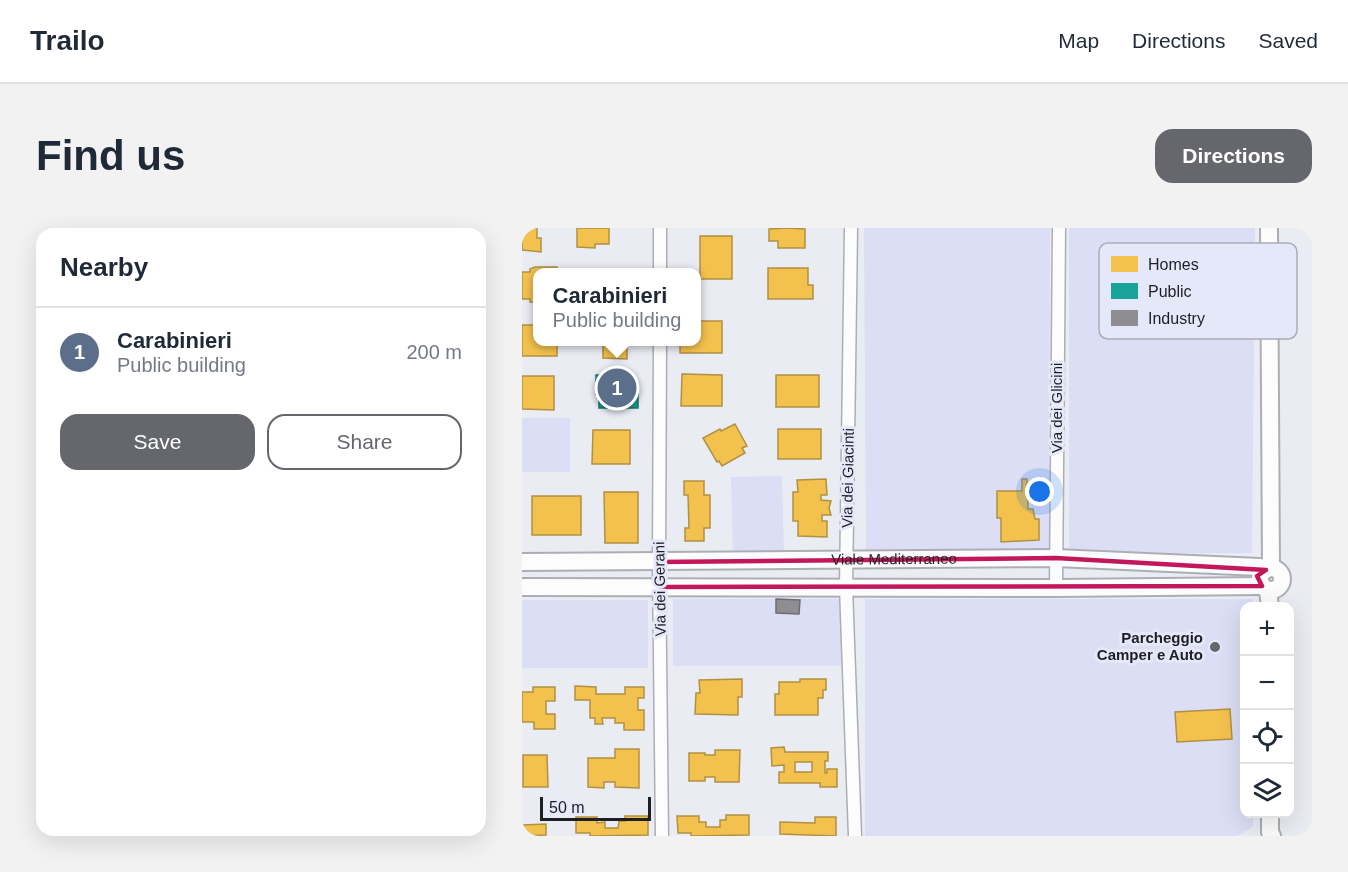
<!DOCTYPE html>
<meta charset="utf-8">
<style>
:root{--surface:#fff;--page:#f2f2f3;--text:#1f2937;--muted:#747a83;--line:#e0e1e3;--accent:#65676d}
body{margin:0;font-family:Arial,sans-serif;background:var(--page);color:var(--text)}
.controls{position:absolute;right:18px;bottom:18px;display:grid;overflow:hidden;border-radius:12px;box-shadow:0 6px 24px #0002}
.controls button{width:54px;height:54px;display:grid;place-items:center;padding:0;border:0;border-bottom:2px solid var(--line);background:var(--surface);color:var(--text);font:30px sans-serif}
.scale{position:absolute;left:18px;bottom:15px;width:111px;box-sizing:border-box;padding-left:6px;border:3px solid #1e1f25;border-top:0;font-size:16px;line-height:21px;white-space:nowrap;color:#1e1f25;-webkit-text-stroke:4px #e5e8f9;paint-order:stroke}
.you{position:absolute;left:518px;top:264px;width:21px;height:21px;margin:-15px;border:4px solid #fff;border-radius:50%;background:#1a73e8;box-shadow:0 0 0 9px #1a73e833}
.badge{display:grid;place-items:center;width:39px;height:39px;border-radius:50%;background:var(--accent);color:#fff;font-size:20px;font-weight:700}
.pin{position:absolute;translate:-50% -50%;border:3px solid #fff;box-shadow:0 2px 6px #0006}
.popup{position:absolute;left:11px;top:40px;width:168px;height:78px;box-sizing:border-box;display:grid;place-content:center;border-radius:12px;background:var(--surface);filter:drop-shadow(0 2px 4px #0005);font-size:20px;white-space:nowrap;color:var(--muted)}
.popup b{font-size:22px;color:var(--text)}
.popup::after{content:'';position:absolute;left:50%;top:100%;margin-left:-12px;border:12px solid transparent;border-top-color:var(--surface)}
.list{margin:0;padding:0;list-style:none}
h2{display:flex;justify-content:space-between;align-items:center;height:78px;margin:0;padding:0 24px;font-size:26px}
h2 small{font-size:20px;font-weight:400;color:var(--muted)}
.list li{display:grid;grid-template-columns:39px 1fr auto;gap:18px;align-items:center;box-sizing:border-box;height:90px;padding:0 24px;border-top:2px solid var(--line)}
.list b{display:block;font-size:22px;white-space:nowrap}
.list p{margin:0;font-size:20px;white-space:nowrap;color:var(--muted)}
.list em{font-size:20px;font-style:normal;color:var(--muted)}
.actions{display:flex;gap:12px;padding:18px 24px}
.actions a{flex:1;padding:14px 0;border:2px solid var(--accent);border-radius:18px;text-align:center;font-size:21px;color:var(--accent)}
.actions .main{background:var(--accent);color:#fff}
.icon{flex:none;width:33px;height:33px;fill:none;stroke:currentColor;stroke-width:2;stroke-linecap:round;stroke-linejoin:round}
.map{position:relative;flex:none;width:790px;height:608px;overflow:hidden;border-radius:18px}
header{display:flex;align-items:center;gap:36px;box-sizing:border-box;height:84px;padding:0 30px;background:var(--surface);border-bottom:2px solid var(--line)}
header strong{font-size:28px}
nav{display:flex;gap:33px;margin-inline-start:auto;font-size:21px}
.intro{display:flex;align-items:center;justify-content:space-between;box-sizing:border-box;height:144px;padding:0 36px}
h1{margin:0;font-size:42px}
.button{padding:15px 27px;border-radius:18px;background:var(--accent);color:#fff;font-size:21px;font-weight:700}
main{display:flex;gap:36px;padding:0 36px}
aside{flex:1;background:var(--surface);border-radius:18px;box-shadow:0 6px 24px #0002}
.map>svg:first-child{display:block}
.green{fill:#dbdef4}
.homes{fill:#f2c14e;stroke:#b29042;stroke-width:1.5;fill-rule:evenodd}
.public{fill:#17a398;stroke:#197b76;stroke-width:1.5}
.industry{fill:#8d8d92;stroke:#6c6c71;stroke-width:1.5}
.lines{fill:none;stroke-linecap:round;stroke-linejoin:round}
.street-casing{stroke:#adaeb5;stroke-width:15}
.secondary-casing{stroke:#adaeb5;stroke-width:20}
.street{stroke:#fcfcfd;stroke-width:12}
.secondary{stroke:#fcfcfd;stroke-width:16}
.marked{fill:none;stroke:#c2185b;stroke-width:4.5;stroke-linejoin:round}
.poi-dot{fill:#65676d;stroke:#e5e8f9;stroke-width:2}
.labels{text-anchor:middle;stroke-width:6;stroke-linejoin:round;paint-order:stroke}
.street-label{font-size:15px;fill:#1e1f25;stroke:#e5e8f9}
.poi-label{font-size:15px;font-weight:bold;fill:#1e1f25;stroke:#e5e8f9;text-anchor:end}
.key{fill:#e5e8f9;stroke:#a9acb9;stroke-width:1.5}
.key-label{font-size:16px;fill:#1e1f25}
</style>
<header>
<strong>Trailo</strong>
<nav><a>Map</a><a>Directions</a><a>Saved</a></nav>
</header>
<div class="intro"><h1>Find us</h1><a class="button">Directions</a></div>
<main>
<aside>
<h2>Nearby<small></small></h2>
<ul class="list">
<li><span class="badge" style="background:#5c6f8a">1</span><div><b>Carabinieri</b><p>Public building</p></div><em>200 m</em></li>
</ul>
<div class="actions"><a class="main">Save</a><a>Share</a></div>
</aside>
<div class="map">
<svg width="790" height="608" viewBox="0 0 790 608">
<rect width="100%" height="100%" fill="#eaecf4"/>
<!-- green -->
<g class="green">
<polygon points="342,0 528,0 527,328 344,329"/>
<polygon points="547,0 733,0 730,325 547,326"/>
<rect x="0" y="190" width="48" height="54"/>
<polygon points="260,248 262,325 211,326 209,249"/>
<rect x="151" y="371" width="171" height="67"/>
<polygon points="343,371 731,371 731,378 722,379 722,586 731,586 731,599 715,608 343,608"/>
<rect x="0" y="372" width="126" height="68"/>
</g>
<!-- homes -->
<g class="homes">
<polygon points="0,0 15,0 15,10 19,10 19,24 0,22"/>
<polygon points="55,0 87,0 87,16 73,16 73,20 55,19"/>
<polygon points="265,0 283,1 283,20 256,20 256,13 247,13 247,1"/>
<rect x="178" y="8" width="32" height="43"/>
<polygon points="13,39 35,39 35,45 16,45 16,74 8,74 8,71 0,71 0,44 8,44 8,41"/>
<polygon points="246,40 286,40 286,57 291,57 291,71 246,71"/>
<polygon points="174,93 200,93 200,125 158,125 158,114 174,114"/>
<polygon points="0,97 16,97 16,114 35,114 35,128 0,128"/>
<polygon points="74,114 109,114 109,117 105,117 105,131 81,130 81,117 74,117"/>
<polygon points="160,146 200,147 200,178 159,178"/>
<rect x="254" y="147" width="43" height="32"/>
<polygon points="0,148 32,148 32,182 0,181"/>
<polygon points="213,196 225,218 220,220 223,225 200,238 197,233 195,234 181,210 198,201 199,203"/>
<rect x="256" y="201" width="43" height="30"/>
<polygon points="71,202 108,202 108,236 70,236"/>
<polygon points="304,251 305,267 299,267 299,272 309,273 307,280 309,287 300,287 300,293 305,293 305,309 276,308 276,293 271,293 271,264 276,264 275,252"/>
<polygon points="500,251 505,251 506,281 511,281 513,291 517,291 517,312 479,314 479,290 475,290 475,263 500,263"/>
<polygon points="162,253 182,253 182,267 188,267 188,300 182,300 182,313 163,313 163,300 167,300 166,267 162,267"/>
<polygon points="82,264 116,264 116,315 83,315"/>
<rect x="10" y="268" width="49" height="39"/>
<polygon points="220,451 220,469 216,469 216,487 173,486 174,465 178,465 177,452"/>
<polygon points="278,451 304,451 304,462 301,462 301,470 296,470 296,487 253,487 253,466 257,466 257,454 278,454"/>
<polygon points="53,458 74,459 74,466 103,466 103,459 122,459 122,470 116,470 116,482 122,482 122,502 102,502 102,495 93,495 93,490 80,490 81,496 73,496 73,490 68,490 68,472 53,472"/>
<polygon points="11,459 33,459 33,473 24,473 24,486 33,486 33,501 12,501 12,494 0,494 0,464 11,464"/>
<polygon points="708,481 710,511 655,514 653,484"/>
<path d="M262 519 263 524H306V533H303V545H305V541H315V559H298V555H257V544H262V537L250 538 249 520ZM273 534H290V544H273Z"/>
<polygon points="93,521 117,521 117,560 93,559 93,554 82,554 82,560 66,559 66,530 93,530"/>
<polygon points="193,522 218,522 217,554 193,554 193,549 183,549 183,553 167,553 167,525 183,525 183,527 193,527"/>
<polygon points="1,527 25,527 26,559 1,559"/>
<polygon points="204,587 227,587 227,607 169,608 169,605 156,605 155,588 177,588 177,594 184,594 184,599 198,599 198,592 204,592"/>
<polygon points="103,588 126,588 126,607 68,608 68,605 54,605 54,589 75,589 75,595 83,594 83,600 96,600 97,593 103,593"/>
<polygon points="293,589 314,589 314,608 258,606 258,594 293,595"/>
<polygon points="24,596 24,607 0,608 0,597"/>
</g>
<!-- public -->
<polygon class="public" points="74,147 103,147 103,155 116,155 116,180 77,180 77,166 74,166"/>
<!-- industry -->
<polygon class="industry" points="254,371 278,372 277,386 254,385"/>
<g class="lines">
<!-- street casing -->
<g class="street-casing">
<g id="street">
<polyline points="329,0 324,359 333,608"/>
<polyline points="138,45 138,0"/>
<polyline points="138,114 137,334 140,608"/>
<polyline points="534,360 537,0"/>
</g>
</g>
<!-- secondary casing -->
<g class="secondary-casing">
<g id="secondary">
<polyline points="747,0 749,340"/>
<path id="s1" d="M0 334 534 330 738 339 744 342"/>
<circle cx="749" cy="351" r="11"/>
<polyline points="0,359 534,360 740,358"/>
<polyline points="746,362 748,379"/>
<polyline points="748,586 748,604 750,608"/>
</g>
</g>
<!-- street -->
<use href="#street" class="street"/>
<!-- secondary -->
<use href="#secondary" class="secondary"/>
</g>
<!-- marked area -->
<path class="marked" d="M534 330 744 342 735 348 740 358 138 359 137 334Z"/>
<!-- markers -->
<circle class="poi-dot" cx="693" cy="419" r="6"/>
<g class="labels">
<!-- street labels -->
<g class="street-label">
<text transform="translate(535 180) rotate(-90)" y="5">Via dei Glicini</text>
<text transform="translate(326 250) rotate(-89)" y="5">Via dei Giacinti</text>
<text dy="5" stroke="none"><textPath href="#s1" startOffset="372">Viale Mediterraneo</textPath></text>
<text transform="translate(138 361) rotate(-91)" y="5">Via dei Gerani</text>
</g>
<!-- poi labels -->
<g class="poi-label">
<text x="681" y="415">Parcheggio<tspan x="681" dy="17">Camper e Auto</tspan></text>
</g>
</g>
<!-- legend -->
<rect x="577" y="15" width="198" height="96" rx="9" class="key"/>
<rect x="589" y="28" width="27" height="16" fill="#f2c14e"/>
<rect x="589" y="55" width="27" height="16" fill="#17a398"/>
<rect x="589" y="82" width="27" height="16" fill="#8d8d92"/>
<g class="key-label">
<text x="626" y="42">Homes</text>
<text x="626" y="69">Public</text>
<text x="626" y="96">Industry</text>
</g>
</svg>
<div class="controls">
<button>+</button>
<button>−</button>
<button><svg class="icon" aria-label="locate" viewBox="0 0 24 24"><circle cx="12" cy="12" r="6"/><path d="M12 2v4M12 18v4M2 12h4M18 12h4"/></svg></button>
<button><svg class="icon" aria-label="layers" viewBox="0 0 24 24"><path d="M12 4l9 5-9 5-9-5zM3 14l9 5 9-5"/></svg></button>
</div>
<div class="scale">50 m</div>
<div class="you"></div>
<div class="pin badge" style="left:95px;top:160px;background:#5c6f8a">1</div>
<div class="popup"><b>Carabinieri</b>Public building</div>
</div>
</main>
